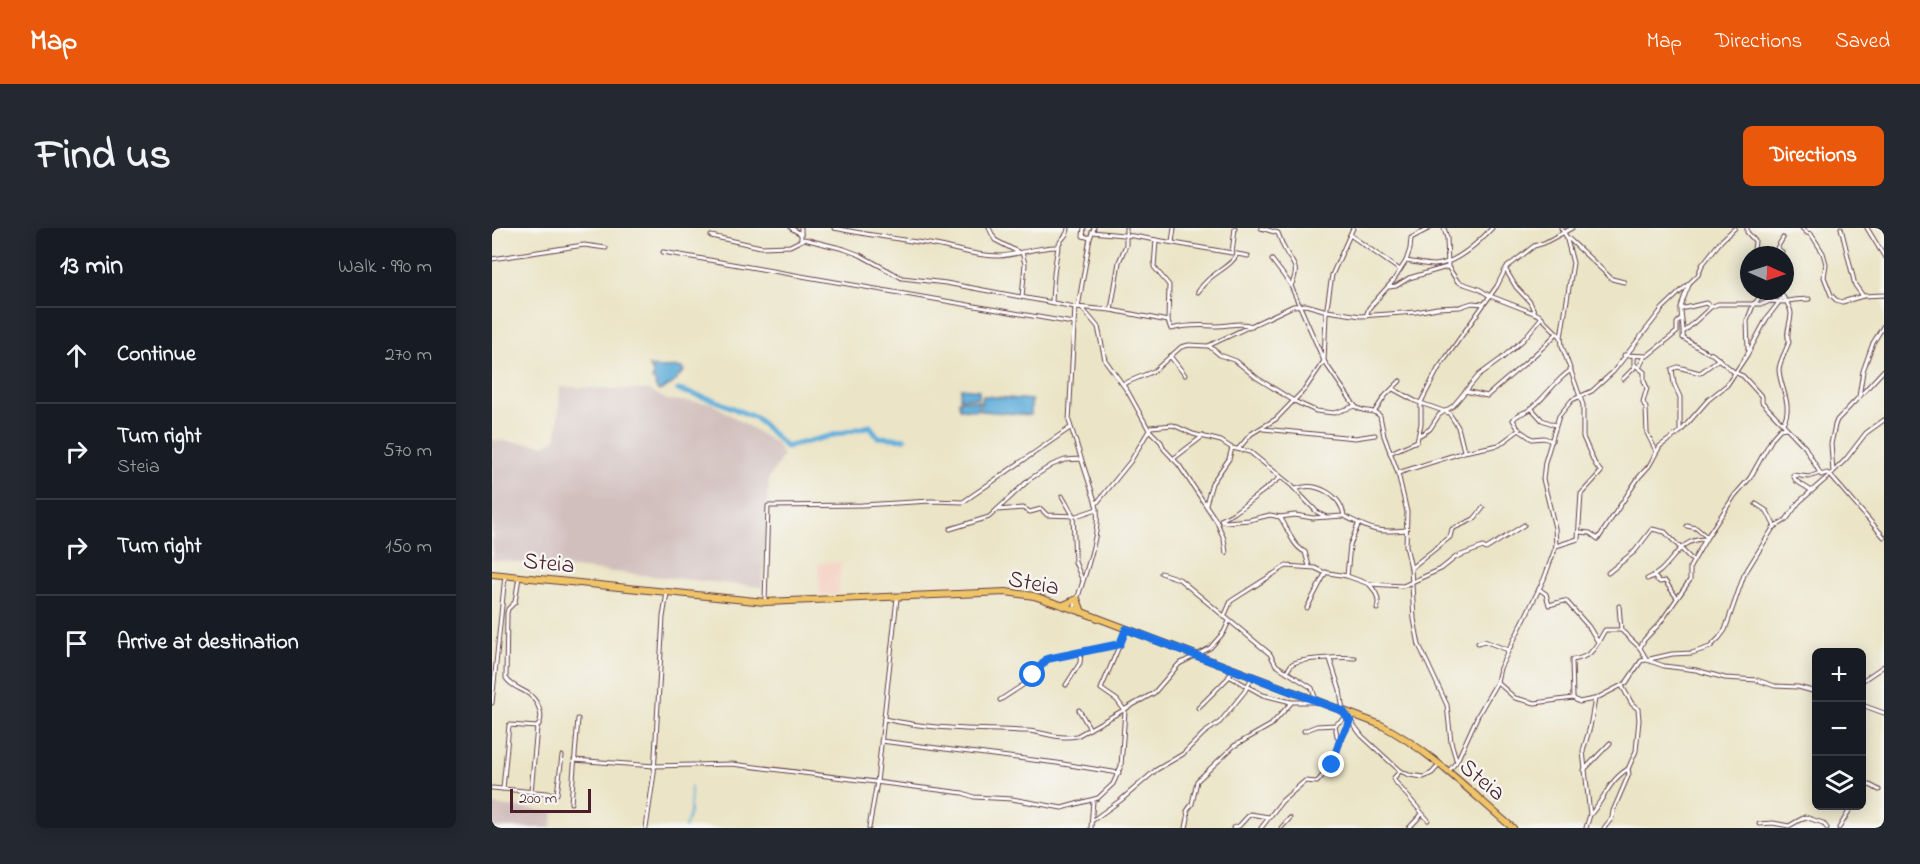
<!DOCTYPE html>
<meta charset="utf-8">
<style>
:root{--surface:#171b24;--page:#242831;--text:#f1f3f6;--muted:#9ea1a6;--line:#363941;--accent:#ea580c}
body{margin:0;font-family:"Indie Flower",sans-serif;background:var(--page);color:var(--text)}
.controls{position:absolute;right:18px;bottom:18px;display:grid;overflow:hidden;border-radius:9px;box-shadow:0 3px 15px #0003}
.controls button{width:54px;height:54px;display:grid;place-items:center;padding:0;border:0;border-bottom:2px solid var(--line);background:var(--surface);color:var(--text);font:30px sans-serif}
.compass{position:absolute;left:1248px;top:18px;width:54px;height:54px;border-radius:50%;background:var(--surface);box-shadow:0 3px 15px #0003;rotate:93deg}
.scale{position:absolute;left:18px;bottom:15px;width:81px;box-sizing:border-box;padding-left:6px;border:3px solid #4a1f2b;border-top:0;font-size:16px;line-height:21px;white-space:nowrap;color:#4a1f2b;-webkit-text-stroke:4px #f6f6f2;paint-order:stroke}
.stop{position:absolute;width:18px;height:18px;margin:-14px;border:4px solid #1a73e8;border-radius:50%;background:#fff}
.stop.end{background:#1a73e8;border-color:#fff;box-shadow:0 2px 6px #0008}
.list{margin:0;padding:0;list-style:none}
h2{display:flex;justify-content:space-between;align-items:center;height:78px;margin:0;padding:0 24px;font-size:26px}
h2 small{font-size:20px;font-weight:400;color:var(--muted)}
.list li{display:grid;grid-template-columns:39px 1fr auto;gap:18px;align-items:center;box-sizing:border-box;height:96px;padding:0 24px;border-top:2px solid var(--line)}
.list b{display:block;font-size:22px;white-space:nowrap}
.list p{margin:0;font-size:20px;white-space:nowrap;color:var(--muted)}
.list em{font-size:20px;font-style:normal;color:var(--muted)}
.icon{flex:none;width:33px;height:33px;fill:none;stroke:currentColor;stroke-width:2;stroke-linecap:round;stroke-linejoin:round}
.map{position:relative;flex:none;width:1392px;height:600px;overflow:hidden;border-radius:9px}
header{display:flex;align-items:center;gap:36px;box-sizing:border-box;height:84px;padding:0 30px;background:var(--accent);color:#fff}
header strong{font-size:28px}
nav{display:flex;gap:33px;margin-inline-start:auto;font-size:21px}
.intro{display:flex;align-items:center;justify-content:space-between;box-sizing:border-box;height:144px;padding:0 36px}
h1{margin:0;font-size:42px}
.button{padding:15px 27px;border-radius:9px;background:var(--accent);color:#fff;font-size:21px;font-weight:700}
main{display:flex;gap:36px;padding:0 36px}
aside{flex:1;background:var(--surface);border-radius:9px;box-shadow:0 3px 15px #0003}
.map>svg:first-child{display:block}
.built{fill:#f5d2c3}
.industrial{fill:#d1bfbd}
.water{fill:#61afdb;stroke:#566783;stroke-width:1.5}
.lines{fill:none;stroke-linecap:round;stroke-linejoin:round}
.stream{stroke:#61afdb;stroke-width:1.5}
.river{stroke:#61afdb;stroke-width:5}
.minor-casing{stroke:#623d42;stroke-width:5}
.primary-casing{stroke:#623d42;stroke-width:8}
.minor{stroke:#fff;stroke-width:3}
.primary{stroke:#efc469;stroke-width:6}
.route{stroke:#1a73e8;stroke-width:8}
.labels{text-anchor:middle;stroke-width:4.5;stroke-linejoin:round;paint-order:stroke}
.street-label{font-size:24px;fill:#4a1f2b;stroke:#f6f6f2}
</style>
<header>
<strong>Map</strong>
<nav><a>Map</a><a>Directions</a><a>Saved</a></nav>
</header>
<div class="intro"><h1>Find us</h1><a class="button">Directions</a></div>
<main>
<aside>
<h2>13 min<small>Walk · 990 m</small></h2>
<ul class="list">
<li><svg class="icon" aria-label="ahead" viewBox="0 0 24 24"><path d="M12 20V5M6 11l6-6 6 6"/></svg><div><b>Continue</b></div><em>270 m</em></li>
<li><svg class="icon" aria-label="right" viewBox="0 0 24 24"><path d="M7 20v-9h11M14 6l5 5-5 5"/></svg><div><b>Turn right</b><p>Steia</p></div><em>570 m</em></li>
<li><svg class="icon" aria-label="right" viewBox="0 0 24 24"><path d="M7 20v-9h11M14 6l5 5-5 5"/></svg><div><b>Turn right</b></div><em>150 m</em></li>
<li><svg class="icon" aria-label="arrive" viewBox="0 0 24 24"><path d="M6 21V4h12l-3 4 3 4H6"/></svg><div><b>Arrive at destination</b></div></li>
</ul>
</aside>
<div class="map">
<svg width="1392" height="600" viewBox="0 0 1392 600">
<rect width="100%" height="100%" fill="#f6f6f2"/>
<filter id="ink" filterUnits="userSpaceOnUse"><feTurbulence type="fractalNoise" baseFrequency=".0167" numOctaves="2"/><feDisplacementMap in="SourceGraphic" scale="12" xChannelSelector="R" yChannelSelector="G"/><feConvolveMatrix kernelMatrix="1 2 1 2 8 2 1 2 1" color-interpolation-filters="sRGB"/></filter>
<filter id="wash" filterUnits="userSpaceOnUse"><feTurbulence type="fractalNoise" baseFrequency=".008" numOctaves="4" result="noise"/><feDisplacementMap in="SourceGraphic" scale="24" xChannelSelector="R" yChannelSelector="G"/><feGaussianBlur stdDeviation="1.35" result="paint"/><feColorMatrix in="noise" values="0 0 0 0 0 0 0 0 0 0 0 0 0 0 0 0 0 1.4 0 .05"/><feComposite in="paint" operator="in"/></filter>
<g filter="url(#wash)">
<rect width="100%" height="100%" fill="#ebe4c6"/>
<!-- built -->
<polygon class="built" points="349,334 346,366 328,368 326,335"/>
<!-- industrial -->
<g class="industrial">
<polygon points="68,159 157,162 175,172 219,175 285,216 291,228 277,250 270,359 0,332 0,212 53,217 65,209"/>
<polygon points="0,577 62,584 59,600 0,600"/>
</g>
<!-- water -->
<g class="water">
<path d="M157 138C169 142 178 138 190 140L192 143 180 156 167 163 163 158 164 155 160 151 162 146Z"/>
<polygon points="469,160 487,162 487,170 468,170"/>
<polygon points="491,168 539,172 539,187 490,183 488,181"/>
<polygon points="469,172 487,173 486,182 468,181 467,173"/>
</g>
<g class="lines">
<!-- stream -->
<polyline class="stream" points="193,600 198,585 199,559"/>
<!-- river -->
<polyline class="river" points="186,162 222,172 264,190 294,219 378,198 386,209 413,211"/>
</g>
</g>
<g filter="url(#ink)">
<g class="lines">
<!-- minor casing -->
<g class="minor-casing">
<g id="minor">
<polyline points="299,0 309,6"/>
<path d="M342 0C375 7 409 11 443 17 466 21 482 28 507 28 527 27 546 18 567 19"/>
<polyline points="497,0 503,12 526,24"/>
<polyline points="592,0 591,8 598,10"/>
<path d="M769 0 786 5C788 10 790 16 792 20 800 37 809 37 799 58L832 133 863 178C871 186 881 180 888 188L892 208 906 245 915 284 914 318 919 340 922 391 927 417 955 477 959 514 964 531"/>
<polyline points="952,0 955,10 956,39 966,54 987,61 998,68 1047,87 1069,109"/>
<polyline points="1255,0 1255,4 1263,13 1262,23 1266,27"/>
<polyline points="1310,0 1315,5 1319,6 1331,25 1334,36 1332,49 1339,67 1344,72 1350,74 1371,68 1392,67"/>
<polyline points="1349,0 1363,57 1371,68"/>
<polyline points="1375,0 1392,28"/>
<polyline points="600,4 641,8 740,25 743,0"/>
<polyline points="858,7 908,42"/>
<polyline points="219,8 269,19 298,18 312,11 352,21 368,27 410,50 454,55 583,79 619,82 676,93"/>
<polyline points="1075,9 1120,51 1132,54"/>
<polyline points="309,12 309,0"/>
<path d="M664 12 662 39 677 57 676 93 679 101C694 97 707 97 722 98 735 99 747 93 760 98"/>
<polyline points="680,14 682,0"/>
<polyline points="171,24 581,95"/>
<polyline points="745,26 756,28"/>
<polyline points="1289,27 1290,24 1285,20 1291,10"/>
<polyline points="0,31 92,17 114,20"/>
<polyline points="780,32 799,57"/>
<path d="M914 33C923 34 933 37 942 37 964 36 986 15 1000 0"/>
<polyline points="1014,42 1024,59 1038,74 1043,85"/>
<path d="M1197 57C1194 64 1190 73 1189 81 1189 91 1192 100 1191 110 1198 114 1214 125 1220 126L1242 144 1251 148 1270 169V174L1313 219 1329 247 1335 245 1338 247 1392 309"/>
<polyline points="897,59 904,58 917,50 955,39"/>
<path d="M1288 63C1291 71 1298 76 1299 85 1299 95 1293 105 1297 114 1294 123 1287 134 1287 142 1288 160 1302 178 1291 195"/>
<path d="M706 64C717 45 739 40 745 26"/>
<polyline points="530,69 533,36 530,24"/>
<path d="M560 74C561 55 562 35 567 16 570 9 576 8 576 0"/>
<polyline points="1264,74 1272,63"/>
<polyline points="586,79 598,10 602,0"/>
<polyline points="590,80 606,99 613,132 636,164 657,202 669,214 672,221 687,237 725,294 732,311 734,325"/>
<polyline points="1189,81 1214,75 1219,79 1226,76 1271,76 1278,73 1291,74 1302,72 1317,71"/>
<polyline points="619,82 627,34 634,17 634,0"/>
<polyline points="874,88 877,80 901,53 914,33 918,21 919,10 938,0"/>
<polyline points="1193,103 1219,79"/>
<polyline points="717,118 728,127 744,133 765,150 802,173 824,183 842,185 863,178"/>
<polyline points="1256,121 1255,93 1262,75"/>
<polyline points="1132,127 1155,128 1185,104 1185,95 1189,91"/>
<polyline points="678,128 693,147"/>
<polyline points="1143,137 1147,140 1152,130"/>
<polyline points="1147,140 1152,144 1152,153 1155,160 1151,174 1154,180 1155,205 1164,223"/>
<polyline points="1131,151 1142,140 1142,129"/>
<polyline points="631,156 662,143 689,119 697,117 716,118 801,78 814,77 835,83 869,88 924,84 945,80 968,79 980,75 992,76"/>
<polyline points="901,161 923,173 957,185 966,199 972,223"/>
<path d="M973 163 995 168C1018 147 1044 128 1065 105"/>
<polyline points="1367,169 1392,142"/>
<polyline points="1039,180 1050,192 1063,197"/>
<polyline points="883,183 893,168 908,153"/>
<polyline points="771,201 863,210 883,207"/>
<polyline points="1188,202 1188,169 1182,156 1180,141 1186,139 1208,145 1227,131"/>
<polyline points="928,207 938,201 947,187 961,178 987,147 1009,131 1031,112 1050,89"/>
<path d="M1060 213 1052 210 1040 211 1027 202 1021 192C1026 185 1031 186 1037 182 1052 172 1062 153 1079 142"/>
<polyline points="747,220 759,206 784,191 813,161 832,133 834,86 840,47 861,0"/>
<polyline points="898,225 925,213 929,196 929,174 946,141 1005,58 1014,40 1042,18 1052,15 1080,0"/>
<polyline points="681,231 711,208"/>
<polyline points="1341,244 1339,216 1343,197 1345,192 1367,169 1371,143 1381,115 1392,97"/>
<polyline points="906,245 972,224 1007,217 1027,202"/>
<path d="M804 261C824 253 849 267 852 288 880 302 883 305 914 302"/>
<polyline points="1320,263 1304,253 1301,247 1317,249 1328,245"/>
<polyline points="570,268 581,287 583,334 590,351"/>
<polyline points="604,276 638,234 659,199 681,197 701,206 729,213 740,220 758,224 799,257 825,284 834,289"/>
<polyline points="714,276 720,255 737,231 740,220"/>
<polyline points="1264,276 1275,283 1283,299"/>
<polyline points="505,282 531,280 538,284 549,281 555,287 584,288 605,281"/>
<path d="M788 289C796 300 800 318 813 324L817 338"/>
<polyline points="729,292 734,294 757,292 778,287 788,289 803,287 821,290 851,288"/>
<polyline points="729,292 742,285 788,250"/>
<polyline points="1195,298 1204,300 1215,309"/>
<polyline points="458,301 497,289 538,251 560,237 573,232 589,231"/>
<polyline points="1088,304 1098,305 1106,311 1147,249 1157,238 1168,218 1188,204 1216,172 1235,157 1255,127 1275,90 1291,69"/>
<polyline points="1064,318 1086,311 1089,266 1109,244 1103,236 1091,209 1091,177 1070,118 1069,109 1081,35 1074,8 1069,0"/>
<polyline points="919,340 958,309 960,301 982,291 991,280"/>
<polyline points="669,345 687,351 778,426 784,437 820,460 824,472"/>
<polyline points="1116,345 1143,323 1160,301 1173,304 1201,333"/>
<polyline points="855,348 858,317 866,297"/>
<polyline points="1161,348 1168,354 1173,353 1185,370"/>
<path d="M27 349 23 374 16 381 15 385 14 450C19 459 31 461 38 467 47 475 53 490 45 499L39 564"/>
<path d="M1155 351C1180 342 1183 311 1213 311"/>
<path d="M877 356C884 363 888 372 885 381"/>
<polyline points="1047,361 1054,366 1057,377 1072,373 1075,374 1097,399 1106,414"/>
<polyline points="273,373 276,278 370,277 439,273 471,274 578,200"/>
<polyline points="1127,378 1129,402 1148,420 1155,432 1172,438 1204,442 1233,450 1265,452 1283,458 1306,459 1324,464"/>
<polyline points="815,380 834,344"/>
<path d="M582 381C590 355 611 301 604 276L577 193 583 79"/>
<polyline points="732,389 739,373 794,338 823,340 831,344 855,348 877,356 911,358 949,341 964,329 991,319 994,321 1032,297"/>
<polyline points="986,415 992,413 1016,422"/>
<polyline points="1148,420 1152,412 1168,395 1198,352 1198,339 1215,309 1243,267 1258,250 1281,209 1288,201 1294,200"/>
<polyline points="838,431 848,462 851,483 870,508 908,543 917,547 932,549 940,545 947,537"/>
<path d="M795 444C795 443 799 437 800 436 809 430 852 429 863 430"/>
<polyline points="737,448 771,467 799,474"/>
<polyline points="1370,453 1392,438"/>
<polyline points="1005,454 1023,470 1043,475 1081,470 1087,474 1102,471"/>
<polyline points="574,457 588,435 589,424"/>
<path d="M1081 470 1080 432C1101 429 1103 419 1113 402H1129"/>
<polyline points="508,472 534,455 555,431 628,416 634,401"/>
<polyline points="0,475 13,348"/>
<polyline points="1370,477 1392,485"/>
<polyline points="706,480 736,450 741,441"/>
<polyline points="587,482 598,501"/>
<path d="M392 491C442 502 484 501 535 503 554 504 565 512 585 508L662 465 687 436 718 420 732 404 737 393"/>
<polyline points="843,497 845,508 848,512"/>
<polyline points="45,499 17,497 11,561 65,566 70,528"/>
<polyline points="812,503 825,498 843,497 854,489"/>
<polyline points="389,513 565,535 627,545"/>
<polyline points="82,532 162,538 240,536 471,565 482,569 520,571 570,580 606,570 621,556 629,538 633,483 625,472 609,461 628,416"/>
<polyline points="1092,542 1118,515"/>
<polyline points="908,543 901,551 936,592"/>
<polyline points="957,543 965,533 986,487 1005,454 1008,440 1052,351 1064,318 1063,300 1051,251 1053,234 1067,188 1080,172 1100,163 1121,144 1171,80 1206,47 1210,37 1229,13 1243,0"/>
<polyline points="1370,559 1378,557 1387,562"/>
<polyline points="0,560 11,561"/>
<polyline points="79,575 86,491"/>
<path d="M1098 587C1112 572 1117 552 1136 541"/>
<polyline points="601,592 629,572 664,542 691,526 712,505 728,494 753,463 760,449"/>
<polyline points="1267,596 1281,595 1297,598 1313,589 1331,595 1335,600"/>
<polyline points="154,600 162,545 171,389 175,365"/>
<polyline points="377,600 385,554 405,370"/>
<polyline points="599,600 601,572"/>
<polyline points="694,600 696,590 695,583 700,576 705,553 742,518 779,497 800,474 822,474"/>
<polyline points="741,600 747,598 758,586 777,589"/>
<polyline points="769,600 790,573 813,553 825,554 839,538 848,512 861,487"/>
<polyline points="789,600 798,590"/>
<polyline points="917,600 930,586"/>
<polyline points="1094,600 1098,587 1091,523 1098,499 1103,471 1134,455 1149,433 1180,426 1200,425 1218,419 1227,410 1233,402 1252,347 1281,300 1294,292 1307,274 1338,247 1354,231 1374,205 1392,192"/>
<polyline points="1112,600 1120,590 1121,583 1137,546 1136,541 1144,523 1147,492 1146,481 1140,476 1130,458"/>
<polyline points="1347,600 1360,578"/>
</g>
</g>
<!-- primary casing -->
<g class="primary-casing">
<g id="primary">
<path d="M0 346 273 374 514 364 542 368 590 384 889 497C938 522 979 565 1021 600"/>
<polyline points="572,377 585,371 590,384"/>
</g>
</g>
<!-- minor -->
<use href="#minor" class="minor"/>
<!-- primary -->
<use href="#primary" class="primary"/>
</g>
</g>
<g class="lines" filter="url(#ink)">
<!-- route -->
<polyline class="route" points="541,447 555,431 628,416 634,401 851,483 858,493 848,512 840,537"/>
</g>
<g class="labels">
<!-- street labels -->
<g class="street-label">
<text transform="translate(57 334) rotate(6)" y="8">Steia</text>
<text transform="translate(542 354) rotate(11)" y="8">Steia</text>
<text transform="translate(991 551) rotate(40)" y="8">Steia</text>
</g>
</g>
</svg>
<div class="controls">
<button>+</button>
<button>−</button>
<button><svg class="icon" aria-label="layers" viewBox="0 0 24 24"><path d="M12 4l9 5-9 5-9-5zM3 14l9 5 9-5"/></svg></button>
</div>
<svg class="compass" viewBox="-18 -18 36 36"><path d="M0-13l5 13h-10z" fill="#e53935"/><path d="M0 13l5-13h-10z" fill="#9ea1a6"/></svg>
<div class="scale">200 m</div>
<div class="stop" style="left:541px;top:447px"></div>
<div class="stop end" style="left:840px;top:537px"></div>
</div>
</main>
